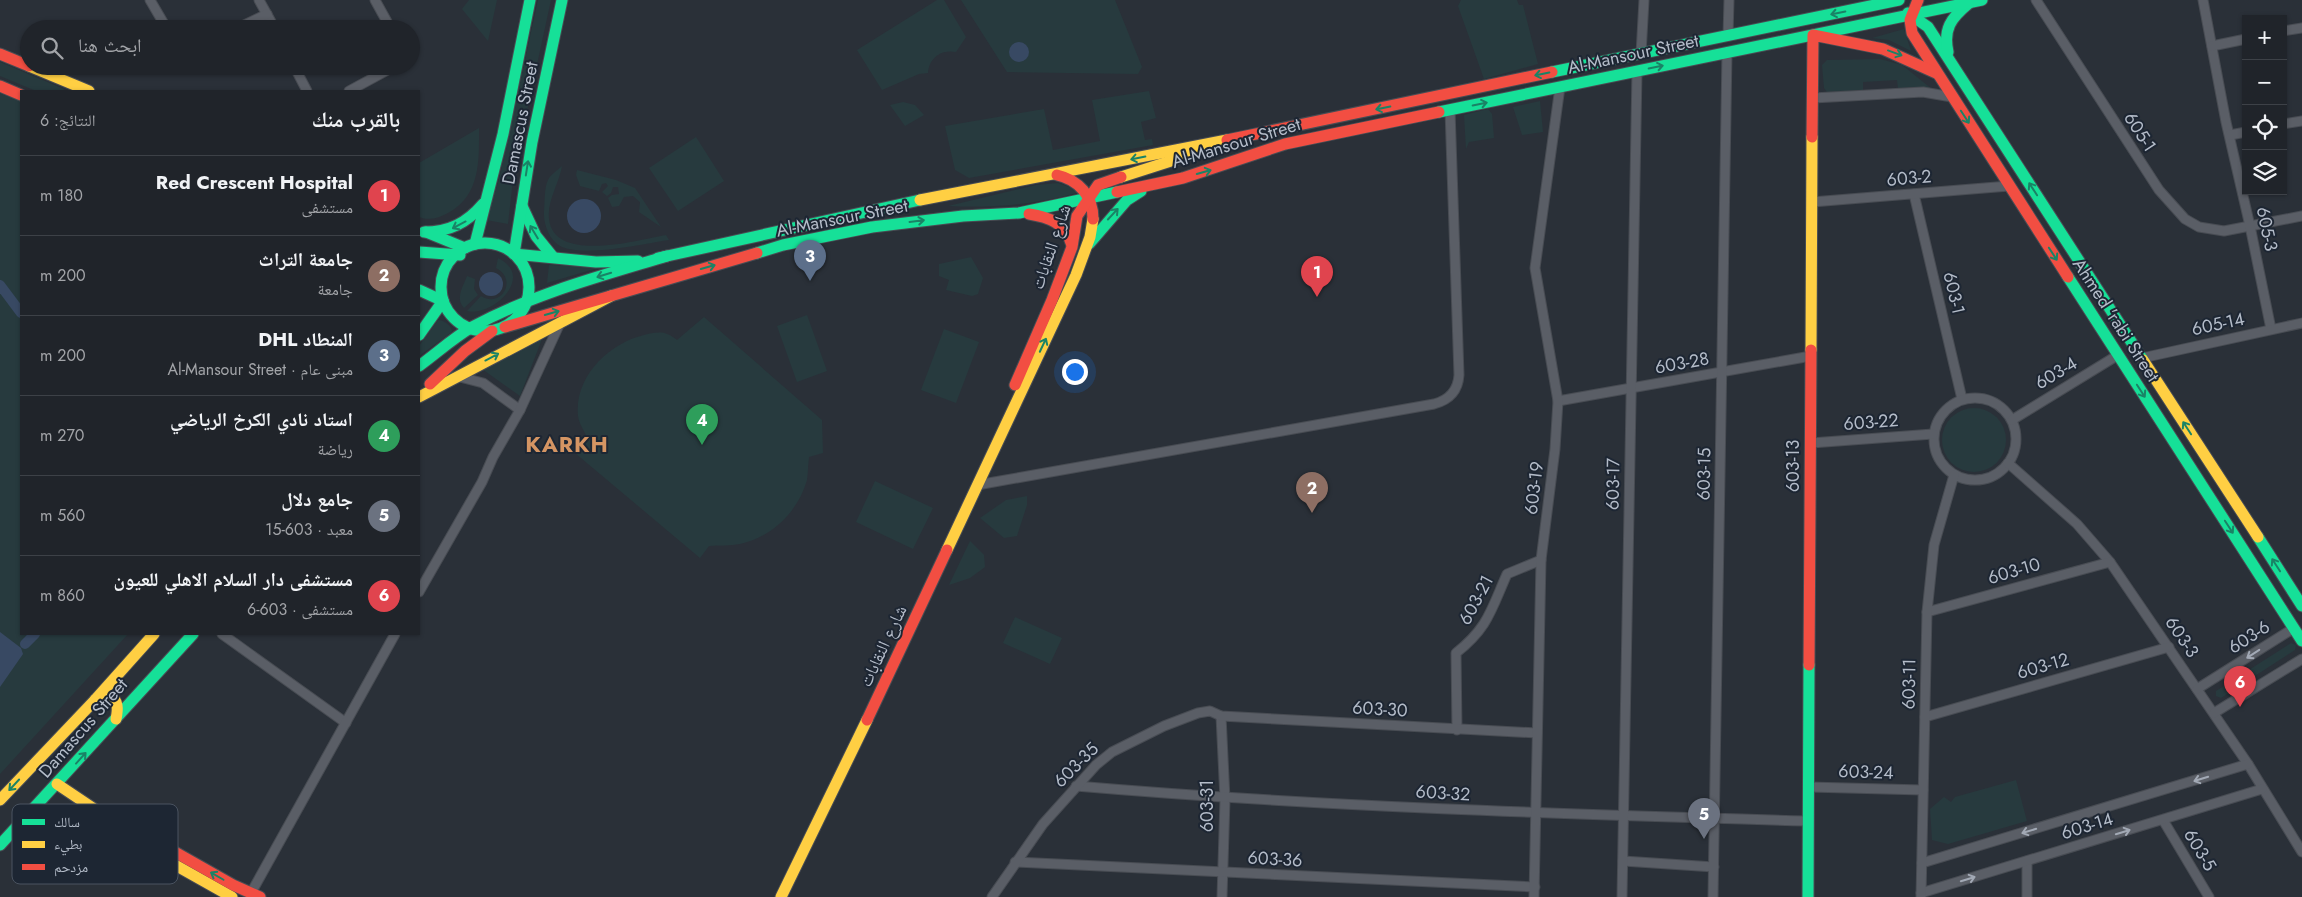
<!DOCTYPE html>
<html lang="ar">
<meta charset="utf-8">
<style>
:root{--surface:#20242a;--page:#282c32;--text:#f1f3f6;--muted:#a2a4a8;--line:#3d4147;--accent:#8c9099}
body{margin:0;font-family:Jost,"Noto Naskh Arabic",sans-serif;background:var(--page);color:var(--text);direction:rtl}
.controls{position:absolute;right:15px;top:15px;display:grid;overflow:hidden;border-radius:0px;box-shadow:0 1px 4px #0004}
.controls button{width:45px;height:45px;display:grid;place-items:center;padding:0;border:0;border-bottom:1px solid var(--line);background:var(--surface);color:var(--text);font:25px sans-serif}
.you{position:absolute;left:1074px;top:371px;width:18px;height:18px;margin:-12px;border:4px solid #fff;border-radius:50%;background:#1a73e8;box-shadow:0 0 0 8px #1a73e833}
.badge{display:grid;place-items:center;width:32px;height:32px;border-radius:50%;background:var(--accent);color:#fff;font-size:16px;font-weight:700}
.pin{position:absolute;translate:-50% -41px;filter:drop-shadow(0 1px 2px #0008)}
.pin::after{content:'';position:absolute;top:26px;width:18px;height:15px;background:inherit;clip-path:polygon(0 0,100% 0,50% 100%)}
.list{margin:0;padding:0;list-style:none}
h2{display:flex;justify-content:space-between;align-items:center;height:65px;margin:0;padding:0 20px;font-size:21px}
h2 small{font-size:16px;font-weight:400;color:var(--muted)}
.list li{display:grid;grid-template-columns:32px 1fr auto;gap:15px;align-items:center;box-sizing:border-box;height:80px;padding:0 20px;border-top:1px solid var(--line)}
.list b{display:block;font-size:19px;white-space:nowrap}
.list p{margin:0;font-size:16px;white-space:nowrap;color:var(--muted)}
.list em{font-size:16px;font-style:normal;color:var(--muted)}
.icon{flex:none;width:28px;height:28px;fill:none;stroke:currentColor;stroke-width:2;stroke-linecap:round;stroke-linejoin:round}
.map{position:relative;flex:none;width:2302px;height:897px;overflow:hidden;direction:ltr}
.search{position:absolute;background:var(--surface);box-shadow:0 1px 4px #0004;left:20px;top:20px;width:400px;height:55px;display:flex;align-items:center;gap:12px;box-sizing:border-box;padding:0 18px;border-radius:28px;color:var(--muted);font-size:19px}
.panel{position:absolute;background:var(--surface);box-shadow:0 1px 4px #0004;left:20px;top:90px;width:400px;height:545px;border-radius:0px;direction:rtl}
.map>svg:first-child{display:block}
.green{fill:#273a3e}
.water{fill:#384963}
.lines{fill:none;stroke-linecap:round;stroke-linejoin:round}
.canal{stroke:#384963;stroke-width:10}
.street-casing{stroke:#484c53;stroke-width:11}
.fast-casing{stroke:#484c53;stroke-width:13}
.slow-casing{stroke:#484c53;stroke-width:13}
.jam-casing{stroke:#484c53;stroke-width:13}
.street{stroke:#5a5e66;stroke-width:9}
.fast{stroke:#16e098;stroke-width:11}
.slow{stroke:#ffcf43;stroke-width:11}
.jam{stroke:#f24e42;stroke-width:11}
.oneway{stroke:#1a8366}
.oneway2{stroke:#a2a9b5}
.labels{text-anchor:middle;stroke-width:4;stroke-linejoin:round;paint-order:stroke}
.street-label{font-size:18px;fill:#b4bcc9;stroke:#1d2633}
.district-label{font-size:22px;font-weight:bold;letter-spacing:1px;fill:#d59563;stroke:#1d2633}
.key{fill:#1d2633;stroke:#4a5360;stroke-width:1}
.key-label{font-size:14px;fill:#b4bcc9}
</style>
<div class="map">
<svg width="2302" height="897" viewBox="0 0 2302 897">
<rect width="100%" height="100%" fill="#2a3038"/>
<!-- green -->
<g class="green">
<polygon points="469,0 497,0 488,41 462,9"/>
<polygon points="538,0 551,0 514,171 508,224 486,220 499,179"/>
<path d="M937 0H944L966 37 956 52C941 49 929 58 928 73L919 74 882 90 857 50Z"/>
<polygon points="961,0 1115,0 1142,67 1138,74 1007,72"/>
<polygon points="1461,0 1517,0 1519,5 1523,5 1538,64 1484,79 1458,6"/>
<polygon points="1904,29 1911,51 1889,40 1872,38"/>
<polygon points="1880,59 1902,65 1933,90 1924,87 1898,88 1897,80 1863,82 1863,90 1827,92 1824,88 1822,65 1827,60"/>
<polygon points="0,62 64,89 63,91 36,91 0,76"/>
<polygon points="1149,91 1156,118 1141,122 1145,140 1152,139 1153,145 969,178 955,170 945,126 1044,109 1053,150 1100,141 1092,100"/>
<polygon points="0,93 21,102 21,634 128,634 0,774"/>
<polygon points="1540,101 1543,132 1522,135 1513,107"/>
<polygon points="903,102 915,105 924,115 905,126 890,105"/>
<polygon points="1488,109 1492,114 1494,138 1469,142 1466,149 1464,115"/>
<path d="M479 128C479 160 481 195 448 213 439 218 429 221 419 217V163Z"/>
<polygon points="696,137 724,181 678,211 649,168"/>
<path d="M562 166C559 184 547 200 549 219 554 264 638 240 666 235L669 240C642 244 587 257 562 247 549 241 543 223 544 211 545 202 544 188 548 180 550 175 558 170 562 166Z"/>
<polygon points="577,170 616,180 635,188 661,227 639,212 640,202 633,196 624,197 619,206 612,207 608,198 612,195 619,194 618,187 613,187 611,193 607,196 602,192 608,186 606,183 602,184 599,191 580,186 576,175"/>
<path d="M1058 183 1077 190 1076 193C1035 205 990 208 948 206L1036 185Z"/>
<polygon points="971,257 983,278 978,294 972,296 946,290 949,280 939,276 939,264"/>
<path d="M498 258C536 276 493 317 467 311L481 296C502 309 518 279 496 268Z"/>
<polygon points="549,265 601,267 547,283"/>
<path d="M467 276 475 279 474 289 478 295 464 308C455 298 463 287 467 276Z"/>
<polygon points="807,315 827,371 797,382 777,326"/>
<path d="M704 317 822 420 823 453 809 457C808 465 808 473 807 480 798 512 772 537 740 544 730 546 719 545 709 546L700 558 575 453 587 437C584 431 579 423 578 416 574 376 610 343 644 335 651 333 661 331 667 334 671 335 674 338 677 340Z"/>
<path d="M438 320C444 320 452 326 452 332L419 356V346Z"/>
<polygon points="944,329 979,342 956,403 921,390"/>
<polygon points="542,339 520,396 482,369"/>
<circle cx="1974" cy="440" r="32"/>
<polygon points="875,481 933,508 913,549 856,522"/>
<polygon points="1027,496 1027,505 1017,536 1004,538 980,518 1006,500"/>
<polygon points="970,541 984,555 985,567 970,578 949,585"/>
<polygon points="1015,617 1062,638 1050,664 1003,643"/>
<polygon points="2291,643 2296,645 2295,650 2221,698 2216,696 2216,691"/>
<polygon points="2016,780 2027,821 1948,844 1932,840 1930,809 1944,797 1951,802 1955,797"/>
</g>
<!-- water -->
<g class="water">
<circle cx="1019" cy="52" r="10"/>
<circle cx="584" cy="216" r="17"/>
<circle cx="491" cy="284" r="12"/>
<polygon points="0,632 21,648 23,654 0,687"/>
</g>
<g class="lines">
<!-- canal -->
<g class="canal">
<polyline points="0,285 21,313"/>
<polyline points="25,644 35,634"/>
</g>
<!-- street casing -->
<g class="street-casing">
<g id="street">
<polyline points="150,0 167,29"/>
<polyline points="259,0 275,29"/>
<polyline points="375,0 391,29"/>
<polyline points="2036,0 2159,190 2185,219 2199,227 2224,231 2302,216"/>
<polyline points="2203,0 2226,122 2250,226 2271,329"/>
<polyline points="236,29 267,14"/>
<polyline points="2283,31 2302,28"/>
<polyline points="1728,36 1729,0"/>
<polyline points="2212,46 2246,39"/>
<polyline points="1641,54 1644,0"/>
<polyline points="294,66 307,91"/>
<polyline points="349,91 395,66"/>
<polyline points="1813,98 1923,92 1952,97"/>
<polyline points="2283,124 2302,121"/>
<polyline points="2230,135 2246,132"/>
<polyline points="1914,194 1962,399"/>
<polyline points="1812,202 2009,186"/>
<polyline points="2142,358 2302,323"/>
<polyline points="460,377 483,383 520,410"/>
<circle cx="1975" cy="439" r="41"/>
<polyline points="1558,401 1811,356"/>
<polyline points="2012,420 2118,355"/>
<polyline points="1811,443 1933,434"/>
<polyline points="2008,463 2077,524 2110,562 2248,764 2302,852"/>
<path d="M977 485 1434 404C1449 400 1458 391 1459 375L1450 110"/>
<polyline points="419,592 482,482 493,457 520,410 560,323"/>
<polyline points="1927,612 2110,562"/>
<polyline points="222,634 346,723"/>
<polyline points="2197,689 2294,628"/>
<polyline points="2214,713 2302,659"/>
<polyline points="1221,716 1225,799 1222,897"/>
<polyline points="1925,717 2169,647"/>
<path d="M1457 730 1456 653C1488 628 1491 610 1507 574L1541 560"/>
<path d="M1076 786C1320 807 1564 814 1808 821"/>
<polyline points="1809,787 1923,790"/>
<polyline points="2163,820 2209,897"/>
<polyline points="1623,861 1714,867"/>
<polyline points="2027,861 2027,897"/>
<polyline points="1015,862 1535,887"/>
<polyline points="1922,863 2248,764"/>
<polyline points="251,893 395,634"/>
<polyline points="1921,893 2262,789"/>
<polyline points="992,897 1043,824 1096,765 1112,752 1164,726 1198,713 1210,711 1221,716 1537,733"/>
<polyline points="1534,897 1541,560 1555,449 1558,401 1535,268 1560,87"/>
<polyline points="1622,897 1637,71"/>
<polyline points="1713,897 1727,52"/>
<polyline points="1921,897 1927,612 1934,545 1954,475"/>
</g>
</g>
<!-- fast casing -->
<g class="fast-casing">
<g id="fast">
<polyline points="1908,13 1928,27 2143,360"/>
<path d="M1948 52C1943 29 1951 18 1968 4"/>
<polyline points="1552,72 1899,0"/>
<polyline points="1439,112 1982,0"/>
<polyline points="522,206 536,236 553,257"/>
<path d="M424 232C449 232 467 223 483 204"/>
<polyline points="426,232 465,248"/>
<circle cx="485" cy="287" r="44"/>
<polyline points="475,244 503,134 530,0"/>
<polyline points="1089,244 1127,200 1141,191"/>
<polyline points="419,252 460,255"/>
<polyline points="757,253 783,245 872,227 963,216 1019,213 1117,192"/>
<polyline points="514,254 596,262 638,261"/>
<polyline points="514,254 532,142 562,0"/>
<polyline points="658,258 920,200"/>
<polyline points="2068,277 2302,641"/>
<polyline points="419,290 443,301"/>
<polyline points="419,335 443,301"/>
<path d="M419 366C437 353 453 338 472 327 533 294 601 276 667 256"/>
<polyline points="2258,537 2302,606"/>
<polyline points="0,845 193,634"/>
<polyline points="1808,897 1809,665"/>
</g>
</g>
<!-- slow casing -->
<g class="slow-casing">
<g id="slow">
<polyline points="29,66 89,91"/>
<polyline points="1121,177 1199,152"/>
<polyline points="920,200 1227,140"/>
<polyline points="1811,350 1812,137"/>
<polyline points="2143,360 2258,537"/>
<polyline points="419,397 611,296"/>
<polyline points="947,550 1076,275 1090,237 1093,219"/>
<path d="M95 700 109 695C119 700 118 710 116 719"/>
<polyline points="57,784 133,835 136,843 232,897"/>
<polyline points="0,800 95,700 154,634"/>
<polyline points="781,897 867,720"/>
</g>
</g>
<!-- jam casing -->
<g class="jam-casing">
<g id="jam">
<polyline points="1918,0 1910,20 1912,33 2068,277"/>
<polyline points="0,54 29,66"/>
<polyline points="0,86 21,95"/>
<polyline points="1812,137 1813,35 1883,49 1936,73"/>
<polyline points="1227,140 1552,72"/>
<path d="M1057 175C1079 180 1093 196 1093 219"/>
<polyline points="1117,192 1183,178 1285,144 1439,112"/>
<path d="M1029 214C1048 217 1066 223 1071 243"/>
<polyline points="505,327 757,253"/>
<polyline points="430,384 465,351 492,331"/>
<polyline points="1015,385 1052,300 1072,247 1077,216 1098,185 1121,177"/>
<polyline points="1809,665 1811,350"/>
<polyline points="867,720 947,550"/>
<polyline points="133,835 143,834 233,885 260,897"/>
</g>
</g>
<!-- street -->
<use href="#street" class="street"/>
<!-- fast -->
<use href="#fast" class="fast"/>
<!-- slow -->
<use href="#slow" class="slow"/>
<!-- jam -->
<use href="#jam" class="jam"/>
</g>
<!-- one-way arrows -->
<defs><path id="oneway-shaft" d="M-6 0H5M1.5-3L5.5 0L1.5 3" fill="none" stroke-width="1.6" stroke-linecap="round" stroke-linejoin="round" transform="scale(1.25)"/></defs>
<g class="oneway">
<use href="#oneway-shaft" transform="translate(1838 13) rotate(168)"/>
<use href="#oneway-shaft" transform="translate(1895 53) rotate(20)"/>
<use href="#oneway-shaft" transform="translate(1656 67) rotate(-12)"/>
<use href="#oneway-shaft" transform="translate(1542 74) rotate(168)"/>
<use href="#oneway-shaft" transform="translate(1480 104) rotate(-12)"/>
<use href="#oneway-shaft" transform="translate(1383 108) rotate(168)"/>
<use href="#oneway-shaft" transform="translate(1965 117) rotate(57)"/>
<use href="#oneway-shaft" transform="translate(1138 158) rotate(169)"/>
<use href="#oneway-shaft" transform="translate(527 168) rotate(-81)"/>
<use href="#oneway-shaft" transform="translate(1204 172) rotate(-16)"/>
<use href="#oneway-shaft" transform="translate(2033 189) rotate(-123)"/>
<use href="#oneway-shaft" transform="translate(1113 214) rotate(-47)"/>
<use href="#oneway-shaft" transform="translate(917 221) rotate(-7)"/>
<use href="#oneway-shaft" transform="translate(459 225) rotate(152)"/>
<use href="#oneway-shaft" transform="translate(534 232) rotate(-121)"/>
<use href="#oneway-shaft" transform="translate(2053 254) rotate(57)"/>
<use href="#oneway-shaft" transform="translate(708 267) rotate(-16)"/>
<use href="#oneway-shaft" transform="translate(604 275) rotate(163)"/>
<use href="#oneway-shaft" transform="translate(552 313) rotate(-16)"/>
<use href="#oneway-shaft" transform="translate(1043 345) rotate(-65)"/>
<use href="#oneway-shaft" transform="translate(492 357) rotate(-28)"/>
<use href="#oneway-shaft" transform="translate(2141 391) rotate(57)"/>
<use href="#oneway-shaft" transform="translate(2187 428) rotate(-123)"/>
<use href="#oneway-shaft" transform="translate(2229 527) rotate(57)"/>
<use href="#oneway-shaft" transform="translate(2276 565) rotate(-123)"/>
<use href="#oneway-shaft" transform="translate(81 758) rotate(-48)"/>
<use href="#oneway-shaft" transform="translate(14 785) rotate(133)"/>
<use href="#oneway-shaft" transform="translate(217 876) rotate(-150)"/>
</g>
<g class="oneway2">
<use href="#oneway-shaft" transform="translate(2253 654) rotate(147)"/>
<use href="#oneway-shaft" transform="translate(2201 779) rotate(163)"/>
<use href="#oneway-shaft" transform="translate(2029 831) rotate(163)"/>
<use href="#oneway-shaft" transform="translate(2123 832) rotate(-17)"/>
<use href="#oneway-shaft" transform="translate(1968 879) rotate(-17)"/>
</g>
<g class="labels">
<!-- street labels -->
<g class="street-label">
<text transform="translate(1633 54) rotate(-12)" y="6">Al-Mansour Street</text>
<text transform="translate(520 123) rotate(-79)" y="6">Damascus Street</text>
<text transform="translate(2140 132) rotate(57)" y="6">605-1</text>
<text transform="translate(1236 143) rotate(-17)" y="6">Al-Mansour Street</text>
<text transform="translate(1909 178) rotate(-5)" y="6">603-2</text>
<text transform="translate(842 218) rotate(-11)" y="6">Al-Mansour Street</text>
<text transform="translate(2267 229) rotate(78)" y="6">605-3</text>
<text transform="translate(1051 247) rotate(-71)" y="6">شارع النقابات</text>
<text transform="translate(1954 293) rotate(77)" y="6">603-1</text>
<text transform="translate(2116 320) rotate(57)" y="6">Ahmed 'rabi Street</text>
<text transform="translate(2218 324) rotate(-12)" y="6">605-14</text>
<text transform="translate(1682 363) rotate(-10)" y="6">603-28</text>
<text transform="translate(2056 373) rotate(-31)" y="6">603-4</text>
<text transform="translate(1871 422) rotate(-4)" y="6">603-22</text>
<text transform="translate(1793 466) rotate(-90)" y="6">603-13</text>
<text transform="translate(1704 474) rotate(-89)" y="6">603-15</text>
<text transform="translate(1613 484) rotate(-89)" y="6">603-17</text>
<text transform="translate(1534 488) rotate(-83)" y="6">603-19</text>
<text transform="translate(2014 571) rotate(-16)" y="6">603-10</text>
<text transform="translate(1476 600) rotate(-62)" y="6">603-21</text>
<text transform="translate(2182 637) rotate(56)" y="6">603-3</text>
<text transform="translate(2249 637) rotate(-33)" y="6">603-6</text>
<text transform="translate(883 646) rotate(-65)" y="6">شارع النقابات</text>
<text transform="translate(2043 666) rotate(-16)" y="6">603-12</text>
<text transform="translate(1909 684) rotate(-89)" y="6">603-11</text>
<text transform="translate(1380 709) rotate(3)" y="6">603-30</text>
<text transform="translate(83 728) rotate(-49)" y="6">Damascus Street</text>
<text transform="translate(1076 765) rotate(-45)" y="6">603-35</text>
<text transform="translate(1866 772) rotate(2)" y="6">603-24</text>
<text transform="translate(1443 793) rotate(3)" y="6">603-32</text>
<text transform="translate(1207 806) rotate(-90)" y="6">603-31</text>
<text transform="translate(2087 826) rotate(-17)" y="6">603-14</text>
<text transform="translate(2200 850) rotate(59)" y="6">603-5</text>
<text transform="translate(1275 859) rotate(3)" y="6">603-36</text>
</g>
<!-- district labels -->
<g class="district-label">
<text x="567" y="452">KARKH</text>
</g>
</g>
<!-- legend -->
<rect x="12" y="804" width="166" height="80" rx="8" class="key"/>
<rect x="22" y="819" width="23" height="6" fill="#16e098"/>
<rect x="22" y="841" width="23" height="7" fill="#ffcf43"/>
<rect x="22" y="864" width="23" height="6" fill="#f24e42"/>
<g class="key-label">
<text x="54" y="827">سالك</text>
<text x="54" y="849">بطيء</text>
<text x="54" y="872">مزدحم</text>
</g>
</svg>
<div class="controls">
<button>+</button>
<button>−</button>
<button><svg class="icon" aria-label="locate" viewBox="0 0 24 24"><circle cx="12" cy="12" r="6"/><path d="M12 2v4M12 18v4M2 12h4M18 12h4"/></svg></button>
<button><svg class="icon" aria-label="layers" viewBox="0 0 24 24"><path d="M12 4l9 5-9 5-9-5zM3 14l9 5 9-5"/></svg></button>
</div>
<div class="you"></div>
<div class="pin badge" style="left:1317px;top:297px;background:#e0444e">1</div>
<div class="pin badge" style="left:1312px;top:513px;background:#8d6e63">2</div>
<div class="pin badge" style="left:810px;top:281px;background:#5c6f8a">3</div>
<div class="pin badge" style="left:702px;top:445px;background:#2e9e5b">4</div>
<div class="pin badge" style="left:1704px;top:839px;background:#6b7280">5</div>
<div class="pin badge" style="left:2240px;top:707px;background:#e0444e">6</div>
<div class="search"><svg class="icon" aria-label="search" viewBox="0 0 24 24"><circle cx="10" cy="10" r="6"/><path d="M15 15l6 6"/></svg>ابحث هنا</div>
<section class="panel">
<h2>بالقرب منك<small>النتائج: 6</small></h2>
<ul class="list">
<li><span class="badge" style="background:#e0444e">1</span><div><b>Red Crescent Hospital</b><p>مستشفى</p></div><em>180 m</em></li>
<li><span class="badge" style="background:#8d6e63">2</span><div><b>جامعة التراث</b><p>جامعة</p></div><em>200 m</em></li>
<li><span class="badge" style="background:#5c6f8a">3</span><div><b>المنطاد DHL</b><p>مبنى عام · Al-Mansour Street</p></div><em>200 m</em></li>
<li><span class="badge" style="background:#2e9e5b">4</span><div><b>استاد نادي الكرخ الرياضي</b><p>رياضة</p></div><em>270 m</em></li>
<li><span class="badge" style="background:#6b7280">5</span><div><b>جامع دلال</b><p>معبد · 603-15</p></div><em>560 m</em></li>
<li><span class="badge" style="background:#e0444e">6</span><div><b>مستشفى دار السلام الاهلي للعيون</b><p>مستشفى · 603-6</p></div><em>860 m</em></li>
</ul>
</section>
</div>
